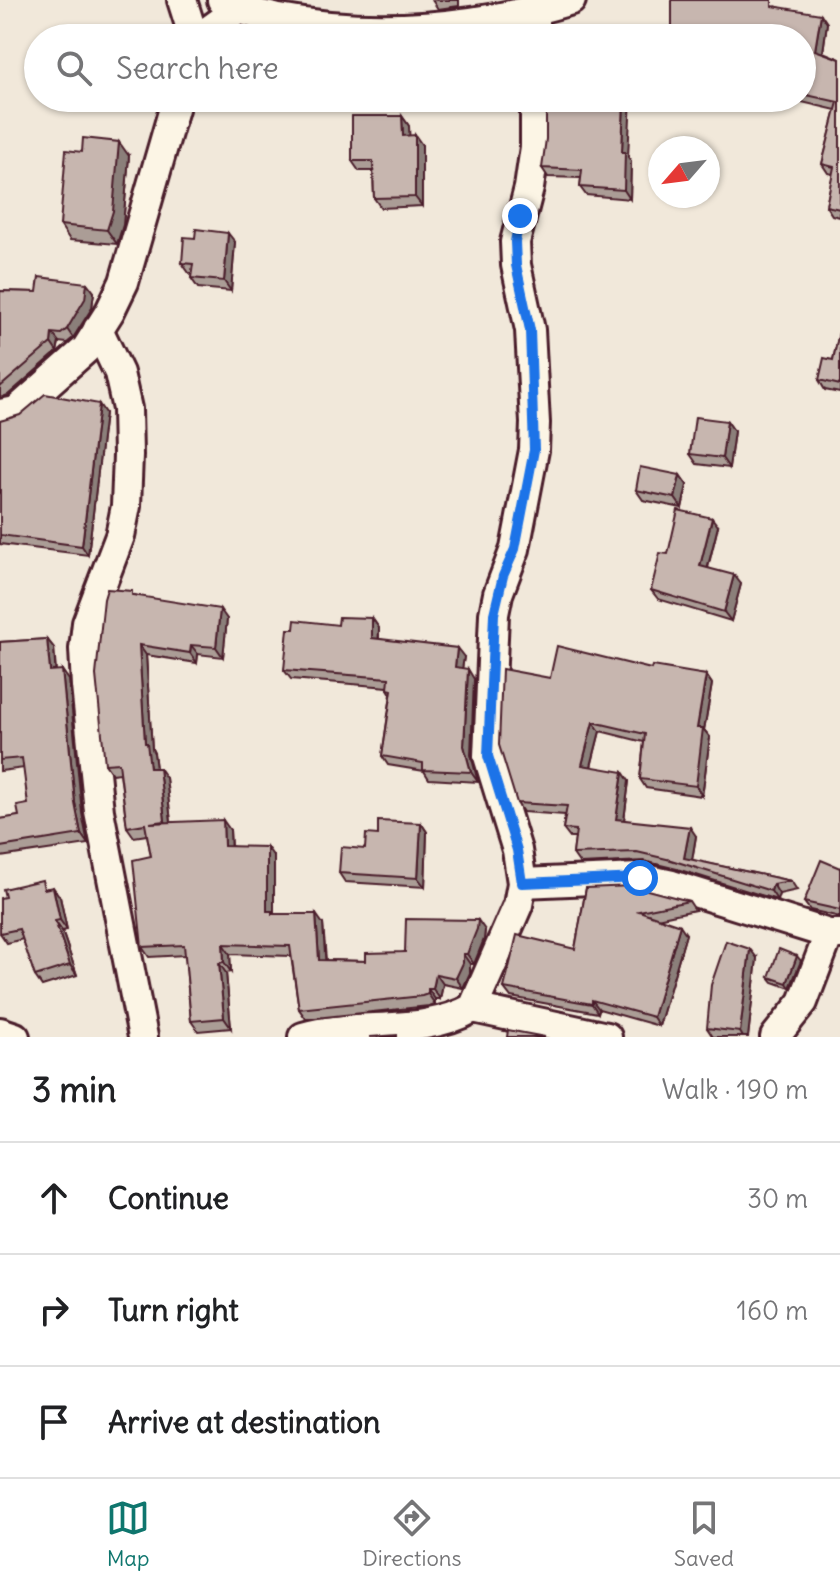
<!DOCTYPE html>
<meta charset="utf-8">
<style>
:root{--surface:#fff;--page:#f2f2f2;--text:#202124;--muted:#757577;--line:#e0e0e0;--accent:#0f766e}
body{margin:0;font-family:Delius,sans-serif;background:var(--page);color:var(--text)}
.compass{position:absolute;left:648px;top:136px;width:72px;height:72px;border-radius:50%;background:var(--surface);box-shadow:0 2px 6px #0004;rotate:242deg}
.stop{position:absolute;width:24px;height:24px;margin:-18px;border:6px solid #1a73e8;border-radius:50%;background:#fff}
.stop.end{background:#1a73e8;border-color:#fff;box-shadow:0 2px 8px #0008}
.list{margin:0;padding:0;list-style:none}
h2{display:flex;justify-content:space-between;align-items:center;height:104px;margin:0;padding:0 32px;font-size:34px}
h2 small{font-size:26px;font-weight:400;color:var(--muted)}
.list li{display:grid;grid-template-columns:52px 1fr auto;gap:24px;align-items:center;box-sizing:border-box;height:112px;padding:0 32px;border-top:2px solid var(--line)}
.list b{display:block;font-size:30px;white-space:nowrap}
.list em{font-size:26px;font-style:normal;color:var(--muted)}
.icon{flex:none;width:44px;height:44px;fill:none;stroke:currentColor;stroke-width:2;stroke-linecap:round;stroke-linejoin:round}
.map{position:relative;flex:none;width:840px;height:1037px;overflow:hidden}
.search{position:absolute;background:var(--surface);box-shadow:0 2px 6px #0004;left:24px;right:24px;top:24px;height:88px;display:flex;align-items:center;gap:20px;box-sizing:border-box;padding:0 28px;border-radius:44px;color:var(--muted);font-size:30px}
.sheet{height:440px;background:var(--surface)}
nav{display:flex;justify-content:space-around;align-items:center;box-sizing:border-box;height:112px;border-top:2px solid var(--line);background:var(--surface);font-size:22px;color:var(--muted)}
nav a{display:grid;justify-items:center;gap:4px}
nav .on{color:var(--accent)}
.map>svg:first-child{display:block}
.lines{fill:none;stroke-linecap:round;stroke-linejoin:round}
.street-casing{stroke:#4a1f2b;stroke-width:34}
.street{stroke:#fcf5e5;stroke-width:28}
.wall{fill:#ab9d96;stroke:#4a1f2b;stroke-width:2}
.shaded-wall{fill:#8b7f7a;stroke:#4a1f2b;stroke-width:2}
.building{fill:#c7b6af;stroke:#4a1f2b;stroke-width:2}
.route{stroke:#1a73e8;stroke-width:10}
</style>
<div class="map">
<svg width="840" height="1037" viewBox="0 0 840 1037">
<rect width="100%" height="100%" fill="#f1e8da"/>
<filter id="ink" filterUnits="userSpaceOnUse"><feTurbulence type="fractalNoise" baseFrequency=".0125" numOctaves="2"/><feDisplacementMap in="SourceGraphic" scale="16" xChannelSelector="R" yChannelSelector="G"/><feConvolveMatrix kernelMatrix="1 2 1 2 8 2 1 2 1" color-interpolation-filters="sRGB"/></filter>
<g filter="url(#ink)">
<g class="lines">
<!-- street casing -->
<g class="street-casing">
<g id="street">
<polyline points="182,0 194,38"/>
<path d="M222 0C240 12 258 14 279 19 375 37 478 28 571 0"/>
<polyline points="534,11 534,38"/>
<polyline points="198,38 237,10"/>
<polyline points="98,329 119,373 127,409 128,455 126,506 120,536 87,623 84,649 86,686 99,811 143,1037"/>
<polyline points="0,414 16,411 86,349 110,311 124,282 177,98"/>
<polyline points="522,883 640,878 672,885 829,934"/>
<polyline points="473,1008 607,1037"/>
<polyline points="0,1032 15,1037"/>
<path d="M303 1037C358 1021 422 1037 473 1008L518 905 522 883 517 850 488 756 494 614 498 594 515 549 534 450 535 423 530 330 516 265 515 242 529 188 535 147V98"/>
<polyline points="775,1037 803,1002 829,934 840,934"/>
</g>
</g>
<!-- street -->
<use href="#street" class="street"/>
</g>
<!-- wall -->
<g class="wall">
<polygon points="432,0 459,0 459,6 438,9"/>
<polygon points="778,7 827,23 823,52 840,59 840,217 832,215 826,206 833,174 828,173 822,164 836,110 793,100 792,98 802,98 802,38"/>
<polygon points="402,116 409,126 409,135 422,145 422,206 381,208 374,198 373,171 359,171 352,161"/>
<polygon points="129,156 123,225 117,244 70,240 60,225"/>
<polygon points="628,157 631,161 630,199 586,195 580,187 581,178 548,177 542,168"/>
<polygon points="235,242 231,291 198,288 191,278 192,273 189,273 182,263"/>
<polygon points="87,283 94,292 92,308 73,338 67,343 59,342 57,352 8,395 0,398 0,291 37,292"/>
<polygon points="840,328 840,393 825,390 819,380 833,360"/>
<polygon points="105,413 88,555 0,544 0,421"/>
<polygon points="727,421 734,431 729,468 697,464 690,454"/>
<polygon points="680,475 687,485 682,508 643,500 636,490"/>
<polygon points="718,526 708,568 741,584 731,621 658,599 651,590 668,554"/>
<polygon points="135,595 227,619 223,657 198,654 197,663 146,655 152,749 154,753 156,768 166,778 171,822 230,830 231,846 274,857 274,914 323,924 326,960 366,961 405,952 485,930 484,939 474,964 470,964 470,973 463,988 443,984 440,999 435,999 435,1004 429,1006 306,1019 299,1009 291,956 230,954 231,972 226,973 231,1028 198,1031 191,1021 185,955 149,957 142,947 151,856 147,835 134,837 127,827 120,773 112,774 105,764"/>
<polygon points="372,618 379,628 379,639 464,657 462,668 474,679 471,755 478,782 429,779 424,771 388,765 382,756 391,694 388,689 388,687 291,679 284,670 294,629 338,625"/>
<polygon points="47,639 54,648 56,671 69,680 82,813 88,844 0,857 0,819 19,816 28,804 24,768 0,771 0,642"/>
<polygon points="651,669 706,675 712,684 704,730 710,737 702,796 646,788 640,779 644,742 600,731 591,767 629,781 624,820 696,836 692,860 791,881 797,890 779,894 777,900 677,869 644,861 580,864 573,854 575,838 570,838 563,829 565,815 523,812 517,803 550,678"/>
<polygon points="421,823 427,832 425,887 345,882 339,873 378,835"/>
<polygon points="840,868 840,917 810,910 804,902"/>
<polygon points="47,888 60,897 67,930 62,931 77,975 42,986 35,976 23,939 7,943 0,933"/>
<polygon points="586,888 689,901 695,910 657,918 686,934 659,1026 599,1009 598,1013 511,997 504,988 575,949"/>
<polygon points="757,958 748,1037 713,1037 707,1028"/>
<polygon points="801,961 790,988 773,982 769,977"/>
</g>
<!-- shaded-wall -->
<g class="shaded-wall">
<polygon points="821,14 827,23 822,59 815,50"/>
<polygon points="624,98 631,98 628,157 631,161 630,199 624,190 622,152"/>
<polygon points="402,116 409,126 410,145 403,136"/>
<polygon points="415,135 422,145 422,206 415,197"/>
<polygon points="119,142 129,156 123,225 117,244 107,230"/>
<polygon points="228,233 235,242 231,291 224,281"/>
<polygon points="87,283 94,292 92,308 73,338 67,329"/>
<polygon points="52,333 59,342 57,352 51,343"/>
<polygon points="99,404 105,413 88,555 82,546"/>
<polygon points="727,421 734,431 729,468 722,458"/>
<polygon points="680,475 687,485 682,508 675,498"/>
<polygon points="712,518 718,526 706,574 700,566"/>
<polygon points="734,575 741,584 731,621 724,612"/>
<polygon points="220,609 227,619 223,657 216,647"/>
<polygon points="372,618 379,628 378,648 372,638"/>
<polygon points="47,639 54,648 56,681 50,671"/>
<polygon points="139,645 146,655 152,749 154,753 157,778 150,768 145,743"/>
<polygon points="191,645 198,654 197,663 190,653"/>
<polygon points="457,648 464,657 461,676 455,667"/>
<polygon points="468,669 474,679 471,755 478,782 471,772 464,746"/>
<polygon points="62,670 69,680 82,813 88,844 81,834 75,803"/>
<polygon points="706,675 712,684 704,730 710,737 702,796 696,786 697,728"/>
<polygon points="593,722 600,731 589,774 582,765"/>
<polygon points="159,768 166,778 172,831 165,821"/>
<polygon points="623,772 629,781 623,828 616,819"/>
<polygon points="223,820 230,830 231,856 224,846"/>
<polygon points="421,823 427,832 425,887 418,878"/>
<polygon points="690,827 696,836 691,866 684,858"/>
<polygon points="267,847 274,857 274,915 267,911"/>
<polygon points="773,884 779,894 777,900 771,891"/>
<polygon points="53,887 60,897 67,930 60,920"/>
<polygon points="316,914 323,924 326,970 319,960"/>
<polygon points="478,920 485,930 484,939 474,964 467,954"/>
<polygon points="55,921 62,931 77,975 70,965"/>
<polygon points="680,925 686,934 659,1026 653,1017"/>
<polygon points="223,944 230,954 231,972 224,962"/>
<polygon points="750,949 757,958 748,1037 743,1037 740,1032"/>
<polygon points="463,954 470,964 470,973 463,988 456,978"/>
<polygon points="797,956 801,961 790,988 787,983"/>
<polygon points="219,963 226,973 231,1028 224,1018"/>
<polygon points="436,974 443,984 440,999 433,989"/>
<polygon points="428,989 435,999 435,1004 428,994"/>
<polygon points="592,1000 599,1009 598,1013 592,1004"/>
</g>
<!-- building -->
<g class="building">
<polygon points="672,0 772,0 772,6 821,14 815,50 840,59 840,209 826,206 834,167 822,164 838,102 802,94 802,38 672,38"/>
<polygon points="546,98 584,99 584,98 624,98 622,152 625,152 624,190 580,187 582,170 542,168 546,139"/>
<polygon points="352,116 402,116 403,136 415,135 415,197 374,198 373,161 352,161"/>
<polygon points="83,138 119,142 113,211 107,230 60,225 66,150 82,152"/>
<polygon points="196,229 228,233 224,281 191,278 193,264 182,263 184,237 195,238"/>
<polygon points="39,277 87,283 85,299 67,329 61,334 52,333 51,343 0,387 0,291 37,292"/>
<polygon points="840,328 840,385 819,380 824,358 833,360"/>
<polygon points="45,394 99,404 82,546 0,535 0,421 20,415"/>
<polygon points="695,417 727,421 722,458 690,454"/>
<polygon points="640,467 680,475 675,498 636,490"/>
<polygon points="678,510 712,518 700,566 734,575 724,612 651,590 660,553 668,554"/>
<polygon points="107,589 132,591 132,595 220,609 216,647 191,645 190,653 139,645 145,743 147,743 150,768 159,768 165,821 150,823 223,820 224,846 267,847 267,911 272,911 272,914 316,914 319,960 366,961 366,953 405,952 406,919 478,920 477,929 467,954 463,954 463,963 456,978 436,974 433,989 428,989 428,994 422,996 299,1009 290,946 223,944 224,962 219,963 224,1018 191,1021 184,945 142,947 133,860 151,856 145,824 127,827 119,763 105,764 96,675 104,599"/>
<polygon points="339,617 372,618 372,638 457,648 455,667 468,669 464,746 471,772 423,770 423,763 382,756 392,690 388,689 389,678 284,670 288,629 294,629 295,620 338,625"/>
<polygon points="47,639 50,671 62,670 75,803 81,834 0,847 0,819 19,816 17,806 28,804 22,758 0,760 0,642"/>
<polygon points="557,646 651,669 652,666 706,675 697,728 703,728 696,786 640,779 645,734 593,722 582,765 623,772 616,819 690,827 684,858 791,881 773,884 771,891 671,860 637,852 573,854 576,830 563,829 567,806 517,803 499,745 502,669 550,678"/>
<polygon points="378,821 421,823 418,878 339,873 341,847 365,849 366,834 378,835"/>
<polygon points="821,860 840,868 840,910 804,902"/>
<polygon points="42,880 44,889 53,887 60,920 55,921 70,965 35,976 19,929 0,933 0,898 5,897 3,889"/>
<polygon points="632,886 689,901 639,911 680,925 653,1017 592,1000 592,1004 504,988 517,935 575,949 586,888"/>
<polygon points="726,941 750,949 740,1032 707,1028 711,985"/>
<polygon points="779,949 797,956 787,983 769,977"/>
<polygon points="508,1030 545,1037 507,1037"/>
<polygon points="397,1035 397,1037 370,1037"/>
</g>
</g>
<g class="lines" filter="url(#ink)">
<!-- route -->
<polyline class="route" points="520,216 515,242 516,265 530,330 534,450 515,549 503,576 494,614 488,756 517,850 522,883 640,878"/>
</g>
</svg>
<svg class="compass" viewBox="-18 -18 36 36"><path d="M0-13l5 13h-10z" fill="#e53935"/><path d="M0 13l5-13h-10z" fill="#757577"/></svg>
<div class="stop" style="left:640px;top:878px"></div>
<div class="stop end" style="left:520px;top:216px"></div>
<div class="search"><svg class="icon" aria-label="search" viewBox="0 0 24 24"><circle cx="10" cy="10" r="6"/><path d="M15 15l6 6"/></svg>Search here</div>
</div>
<section class="sheet">
<h2>3 min<small>Walk · 190 m</small></h2>
<ul class="list">
<li><svg class="icon" aria-label="ahead" viewBox="0 0 24 24"><path d="M12 20V5M6 11l6-6 6 6"/></svg><div><b>Continue</b></div><em>30 m</em></li>
<li><svg class="icon" aria-label="right" viewBox="0 0 24 24"><path d="M7 20v-9h11M14 6l5 5-5 5"/></svg><div><b>Turn right</b></div><em>160 m</em></li>
<li><svg class="icon" aria-label="arrive" viewBox="0 0 24 24"><path d="M6 21V4h12l-3 4 3 4H6"/></svg><div><b>Arrive at destination</b></div></li>
</ul>
</section>
<nav>
<a class="on"><svg class="icon" aria-label="map" viewBox="0 0 24 24"><path d="M3 6l6-2 6 2 6-2v14l-6 2-6-2-6 2zM9 4v14M15 6v14"/></svg>Map</a>
<a><svg class="icon" aria-label="directions" viewBox="0 0 24 24"><path d="M12 3l9 9-9 9-9-9zM9 14v-3h6M13 9l2 2-2 2"/></svg>Directions</a>
<a><svg class="icon" aria-label="saved" viewBox="0 0 24 24"><path d="M7 4h10v16l-5-4-5 4z"/></svg>Saved</a>
</nav>
